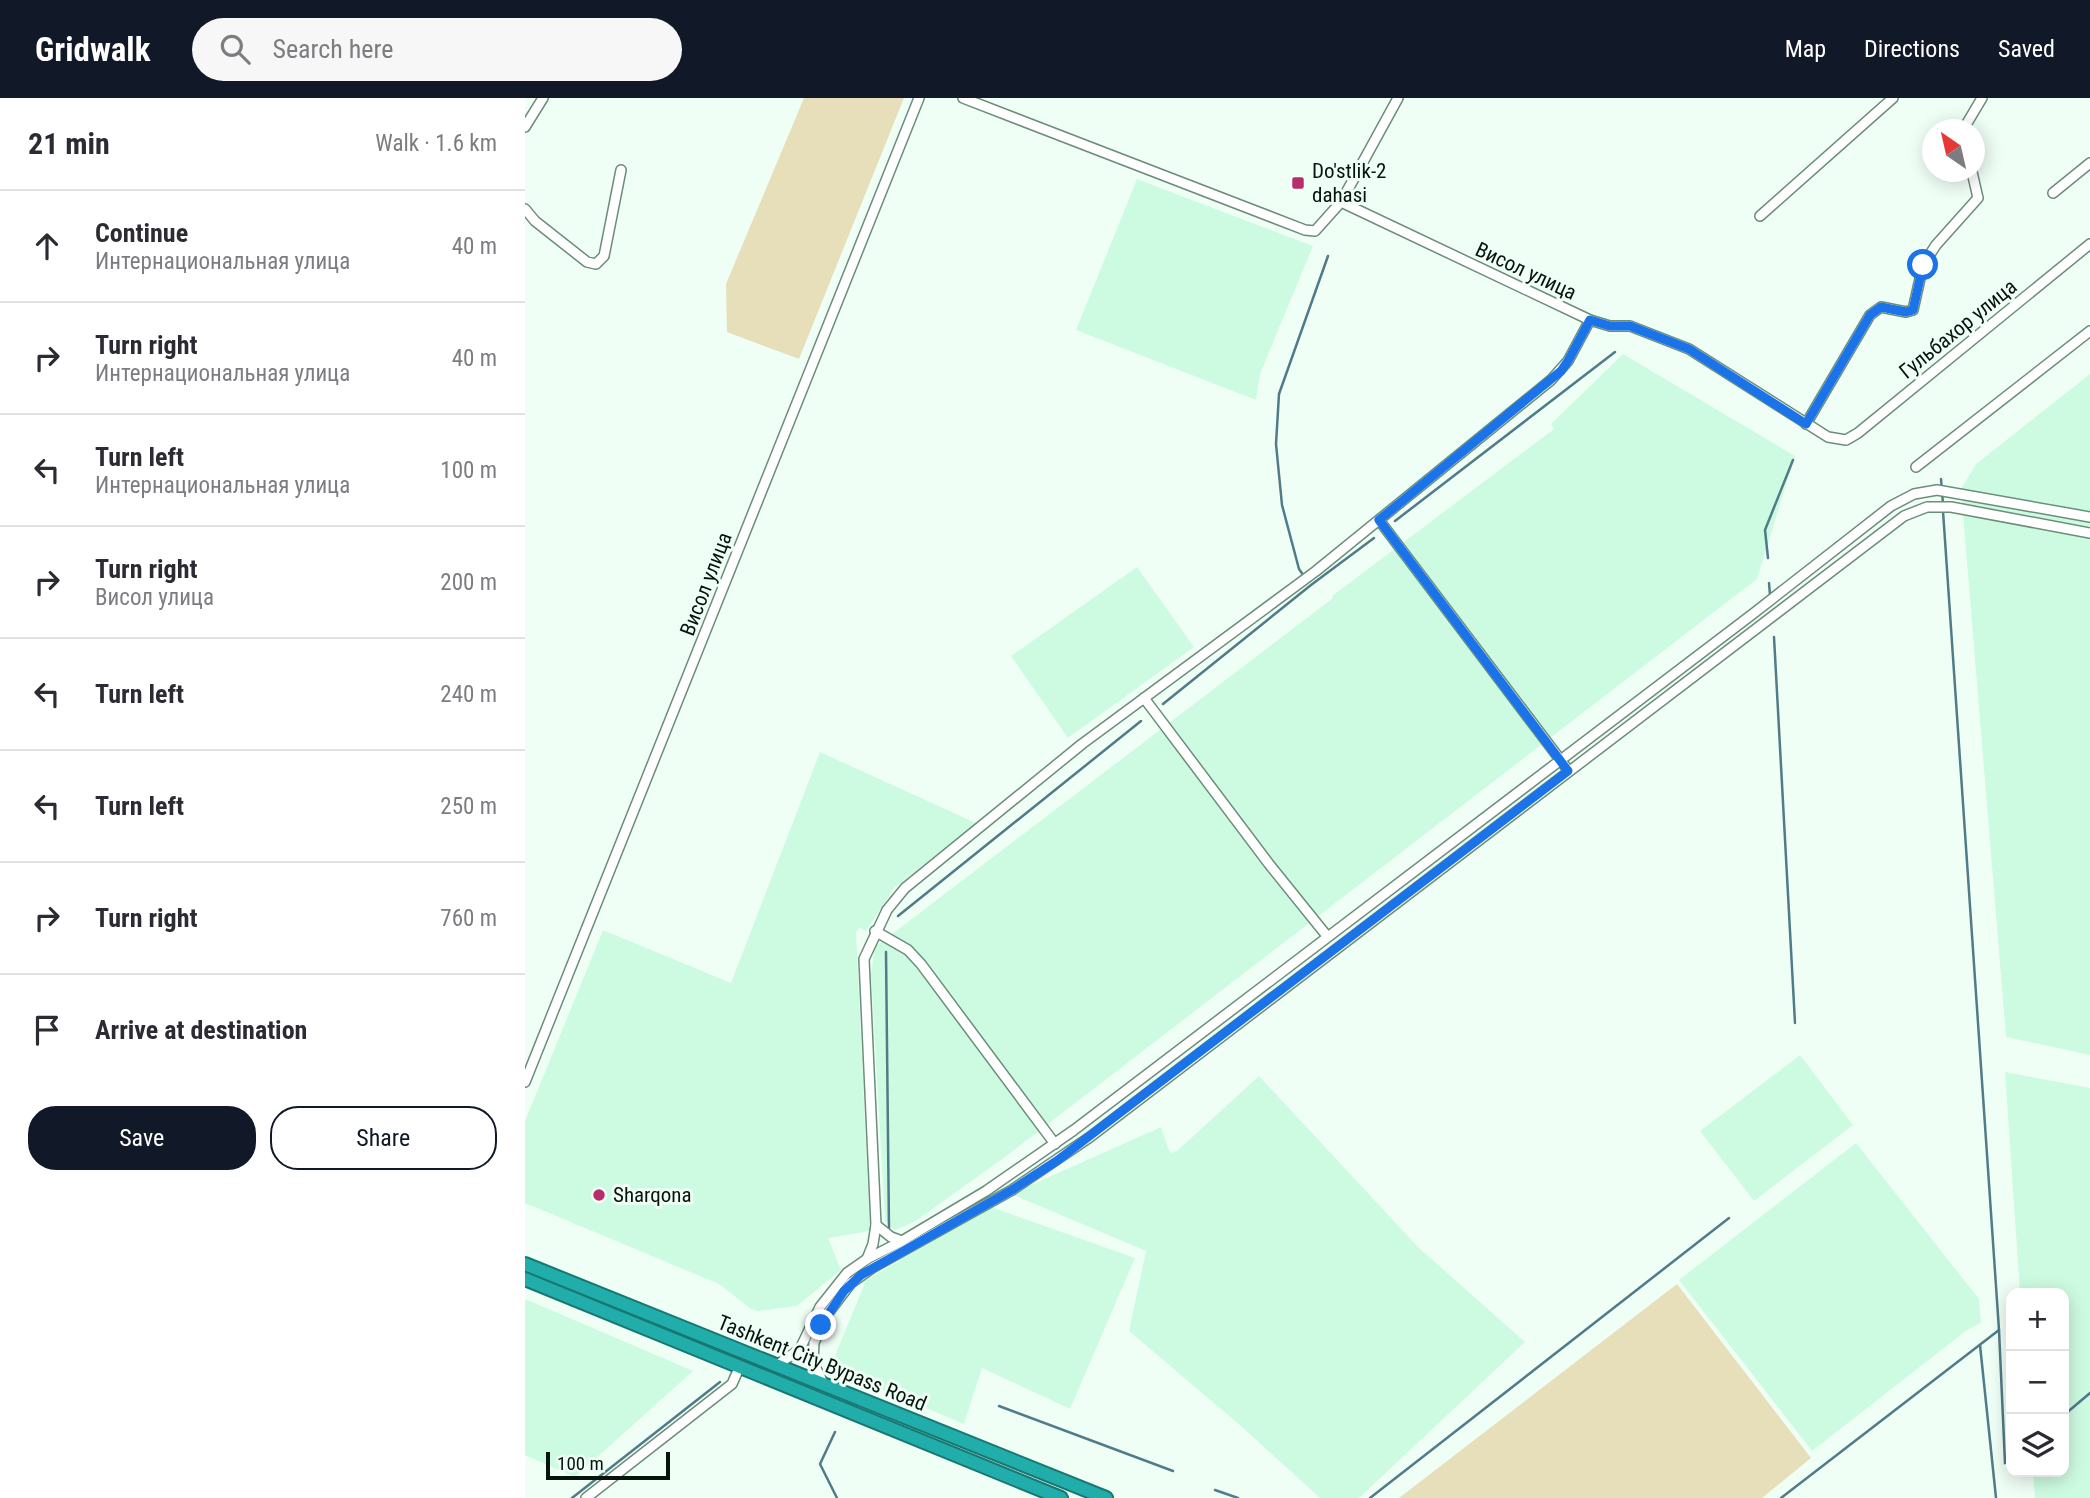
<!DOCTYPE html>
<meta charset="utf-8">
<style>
:root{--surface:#fff;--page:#f7f7f7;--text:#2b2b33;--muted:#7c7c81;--line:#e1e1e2;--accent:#111827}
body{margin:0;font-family:"Roboto Condensed",sans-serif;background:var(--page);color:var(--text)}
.controls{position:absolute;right:21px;bottom:21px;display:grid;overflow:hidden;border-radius:14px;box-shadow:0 4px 18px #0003}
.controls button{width:63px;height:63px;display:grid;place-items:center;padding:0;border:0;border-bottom:2px solid var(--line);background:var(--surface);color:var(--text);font:35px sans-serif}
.compass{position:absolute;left:1397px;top:21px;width:63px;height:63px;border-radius:50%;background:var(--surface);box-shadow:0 4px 18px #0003;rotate:326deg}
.scale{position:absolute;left:21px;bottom:18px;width:124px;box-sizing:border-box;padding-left:7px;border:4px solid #07140d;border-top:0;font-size:19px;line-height:24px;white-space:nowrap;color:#07140d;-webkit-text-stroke:5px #f0fff6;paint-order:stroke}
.stop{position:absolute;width:21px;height:21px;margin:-16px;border:5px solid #1a73e8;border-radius:50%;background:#fff}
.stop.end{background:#1a73e8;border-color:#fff;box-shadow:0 2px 7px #0008}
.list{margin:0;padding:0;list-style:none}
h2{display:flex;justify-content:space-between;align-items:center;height:91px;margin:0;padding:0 28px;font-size:30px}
h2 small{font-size:23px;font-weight:400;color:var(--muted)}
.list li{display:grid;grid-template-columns:46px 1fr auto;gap:21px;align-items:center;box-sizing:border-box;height:112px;padding:0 28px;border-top:2px solid var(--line)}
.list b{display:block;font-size:26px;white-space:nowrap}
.list p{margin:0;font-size:23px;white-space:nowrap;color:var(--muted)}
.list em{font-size:23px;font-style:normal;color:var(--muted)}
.actions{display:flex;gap:14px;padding:21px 28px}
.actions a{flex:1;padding:16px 0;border:2px solid var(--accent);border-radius:28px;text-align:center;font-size:24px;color:var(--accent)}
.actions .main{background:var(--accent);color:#fff}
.icon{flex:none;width:38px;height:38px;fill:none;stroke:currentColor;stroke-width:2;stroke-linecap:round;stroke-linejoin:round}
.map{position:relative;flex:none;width:1565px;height:1400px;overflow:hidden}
header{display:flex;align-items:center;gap:42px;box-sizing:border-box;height:98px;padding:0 35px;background:var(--accent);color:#fff}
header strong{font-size:33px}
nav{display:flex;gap:38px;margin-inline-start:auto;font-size:24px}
.search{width:490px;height:63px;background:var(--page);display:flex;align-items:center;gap:18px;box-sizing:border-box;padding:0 24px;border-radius:38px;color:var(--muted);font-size:26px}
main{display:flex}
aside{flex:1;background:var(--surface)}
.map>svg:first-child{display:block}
.built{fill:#cdfbe1}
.green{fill:#e7deba}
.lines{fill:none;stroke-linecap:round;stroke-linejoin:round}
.stream{stroke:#507b88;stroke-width:2.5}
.minor-casing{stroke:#6b8d7a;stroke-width:12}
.highway-casing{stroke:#187772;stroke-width:16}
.minor{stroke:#fff;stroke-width:9}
.highway{stroke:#21ada9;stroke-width:12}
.route{stroke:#1a73e8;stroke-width:9}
.poi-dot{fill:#b82e6a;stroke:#f0fff6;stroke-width:2.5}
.labels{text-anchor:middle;stroke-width:6;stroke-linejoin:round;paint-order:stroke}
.poi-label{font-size:21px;fill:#07140d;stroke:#f0fff6;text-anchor:start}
.street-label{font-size:21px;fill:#07140d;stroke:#f0fff6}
</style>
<header>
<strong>Gridwalk</strong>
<div class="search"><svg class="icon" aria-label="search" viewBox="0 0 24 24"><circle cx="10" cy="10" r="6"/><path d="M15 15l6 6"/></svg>Search here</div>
<nav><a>Map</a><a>Directions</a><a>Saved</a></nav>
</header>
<main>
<aside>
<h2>21 min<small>Walk · 1.6 km</small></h2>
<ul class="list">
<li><svg class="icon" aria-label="ahead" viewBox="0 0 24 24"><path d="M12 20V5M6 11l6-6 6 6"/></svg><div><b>Continue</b><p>Интернациональная улица</p></div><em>40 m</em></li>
<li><svg class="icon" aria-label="right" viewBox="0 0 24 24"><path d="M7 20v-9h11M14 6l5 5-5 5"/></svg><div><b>Turn right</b><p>Интернациональная улица</p></div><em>40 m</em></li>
<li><svg class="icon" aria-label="left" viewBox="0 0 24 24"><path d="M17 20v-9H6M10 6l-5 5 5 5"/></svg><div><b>Turn left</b><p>Интернациональная улица</p></div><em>100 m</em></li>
<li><svg class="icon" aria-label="right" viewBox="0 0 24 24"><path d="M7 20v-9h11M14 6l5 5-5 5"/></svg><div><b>Turn right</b><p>Висол улица</p></div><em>200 m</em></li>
<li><svg class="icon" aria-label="left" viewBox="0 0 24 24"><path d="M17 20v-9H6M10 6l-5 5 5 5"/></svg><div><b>Turn left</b></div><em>240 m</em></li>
<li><svg class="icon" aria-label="left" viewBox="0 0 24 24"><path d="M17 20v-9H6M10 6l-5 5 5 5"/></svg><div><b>Turn left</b></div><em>250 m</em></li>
<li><svg class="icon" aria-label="right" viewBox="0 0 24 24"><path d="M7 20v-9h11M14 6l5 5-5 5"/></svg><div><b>Turn right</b></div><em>760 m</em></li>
<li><svg class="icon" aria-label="arrive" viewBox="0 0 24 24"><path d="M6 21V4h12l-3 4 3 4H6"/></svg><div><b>Arrive at destination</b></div></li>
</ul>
<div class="actions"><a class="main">Save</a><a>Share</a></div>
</aside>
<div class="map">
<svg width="1565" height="1400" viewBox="0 0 1565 1400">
<rect width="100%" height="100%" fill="#f0fff6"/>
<!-- built -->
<g class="built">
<polygon points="612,81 788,148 735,276 731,302 551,232"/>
<polygon points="1098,256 1270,358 1232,481 480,1059 395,1120 380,1128 370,1132 366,1130 360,1122 346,876 350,849 808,500 807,498 1029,331 1026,326"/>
<polygon points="1565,276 1565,957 1481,939 1436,391 1451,366"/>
<polygon points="612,469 669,549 543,640 486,558"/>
<polygon points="295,654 451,725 369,790 341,833 335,830 331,834 345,1133 303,1140 316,1172 272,1208 233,1213 226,1211 194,1186 0,1105 0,1023 78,832 206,885"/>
<polygon points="1275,957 1328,1027 1229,1103 1175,1033"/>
<polygon points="1480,974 1565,990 1565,1400 1510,1400 1508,1374 1539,1374 1539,1195 1495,1195"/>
<polygon points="734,978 893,1149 1000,1244 834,1400 795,1400 717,1329 604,1233 621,1153 486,1096 636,1029 645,1055 652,1053"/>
<polygon points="1331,1045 1454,1201 1456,1225 1442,1232 1287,1353 1154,1182"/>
<polygon points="466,1109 610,1160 545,1311 457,1270 439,1326 305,1270 341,1182"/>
<polygon points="0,1201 168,1273 50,1379 0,1357"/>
</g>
<!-- green -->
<g class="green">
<polygon points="279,0 379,0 274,261 202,234 201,186"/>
<polygon points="1152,1186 1286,1360 1237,1400 874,1400"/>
</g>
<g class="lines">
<!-- stream -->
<g class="stream">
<polyline points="1416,381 1418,406"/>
<polyline points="1418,413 1474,1232 1480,1365"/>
<polyline points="870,423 1090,254"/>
<polyline points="1243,460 1240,432 1268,362"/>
<polyline points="779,478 774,471 757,407 751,346 754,296 803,158"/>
<polyline points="1244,485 1245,497"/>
<polyline points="1249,539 1270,925"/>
<polyline points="638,606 786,487 849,440"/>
<polyline points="373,818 616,623"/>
<polyline points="361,854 364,1131"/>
<polyline points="1455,1247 1471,1400"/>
<polyline points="474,1308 648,1373"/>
<polyline points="1539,1317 1565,1295"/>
<polyline points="310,1334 295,1366 312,1400"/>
<polyline points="1480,1365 1486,1360"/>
<polyline points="690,1392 713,1400"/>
<polyline points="47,1400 195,1284"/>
<polyline points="845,1400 1204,1120"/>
<polyline points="1256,1400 1474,1232"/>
</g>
<!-- minor casing -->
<g class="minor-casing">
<g id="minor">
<polyline points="438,0 780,132 790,133 816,104 873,0"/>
<polyline points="0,29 18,0"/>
<polyline points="1438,32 1457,0"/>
<polyline points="1528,95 1565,65"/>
<polyline points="816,104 1065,222 1085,228 1105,228 1164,251 1303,339 1321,342 1333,335 1565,146"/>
<polyline points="0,111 10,123 62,164 71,166 79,158 96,72"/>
<polyline points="1235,118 1368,0"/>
<polyline points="1281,326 1345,217 1356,209 1381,214 1388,212 1398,167 1411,147 1453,100 1447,74"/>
<polyline points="1391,369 1565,233"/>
<polyline points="854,422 1043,672"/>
<polyline points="619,600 744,766 802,838"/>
<polyline points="350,833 383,852 396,866 530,1046"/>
<polyline points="0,984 394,0"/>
<polyline points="351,1127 366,1139 377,1143"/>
<polyline points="342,1161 348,1146 351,1127 339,861 362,812 380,790 557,646 791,473 1026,282 1043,263 1065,222"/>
<polyline points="251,1268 275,1251 295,1209 322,1175 342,1161 377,1143 461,1093 549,1032 1229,515 1366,408 1389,396 1412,392 1565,419"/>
<polyline points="298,1285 288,1264 289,1245 300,1219 326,1185 347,1170 487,1092 565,1039 1379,418 1402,409 1426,409 1565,435"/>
<polyline points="61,1400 207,1286 215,1268"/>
</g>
</g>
<!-- highway casing -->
<g class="highway-casing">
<g id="highway">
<polyline points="0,1166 581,1400"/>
<polyline points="0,1181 536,1400"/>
</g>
</g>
<!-- minor -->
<use href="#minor" class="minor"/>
<!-- highway -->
<use href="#highway" class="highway"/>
</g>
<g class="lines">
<!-- route -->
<polyline class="route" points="296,1227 319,1193 336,1177 487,1092 533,1062 1043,673 854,422 1036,273 1043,263 1065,222 1085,228 1105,228 1164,251 1281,326 1345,217 1356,209 1381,214 1388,212 1398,167"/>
</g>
<!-- markers -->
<g class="poi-dot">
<rect x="766" y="78" width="14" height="14" rx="3.5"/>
<circle cx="74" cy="1097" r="7"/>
</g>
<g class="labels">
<!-- poi labels -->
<g class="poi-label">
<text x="787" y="80">Do'stlik-2<tspan x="787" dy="24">dahasi</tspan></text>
<text x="88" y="1104">Sharqona</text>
</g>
<!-- street labels -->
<g class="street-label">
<text transform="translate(1001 173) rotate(25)" y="7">Висол улица</text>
<text transform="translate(1433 231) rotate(-39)" y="7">Гульбахор улица</text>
<text transform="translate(181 486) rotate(-69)" y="7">Висол улица</text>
<text transform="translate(297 1265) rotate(22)" y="7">Tashkent City Bypass Road</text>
</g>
</g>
</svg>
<div class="controls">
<button>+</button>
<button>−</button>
<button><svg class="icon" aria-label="layers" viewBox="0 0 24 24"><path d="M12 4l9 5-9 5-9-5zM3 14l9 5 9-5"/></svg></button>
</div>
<svg class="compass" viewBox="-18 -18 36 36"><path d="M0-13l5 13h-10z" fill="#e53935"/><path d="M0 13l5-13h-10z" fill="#7c7c81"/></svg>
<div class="scale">100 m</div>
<div class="stop" style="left:1398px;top:167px"></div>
<div class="stop end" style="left:296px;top:1227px"></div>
</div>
</main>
